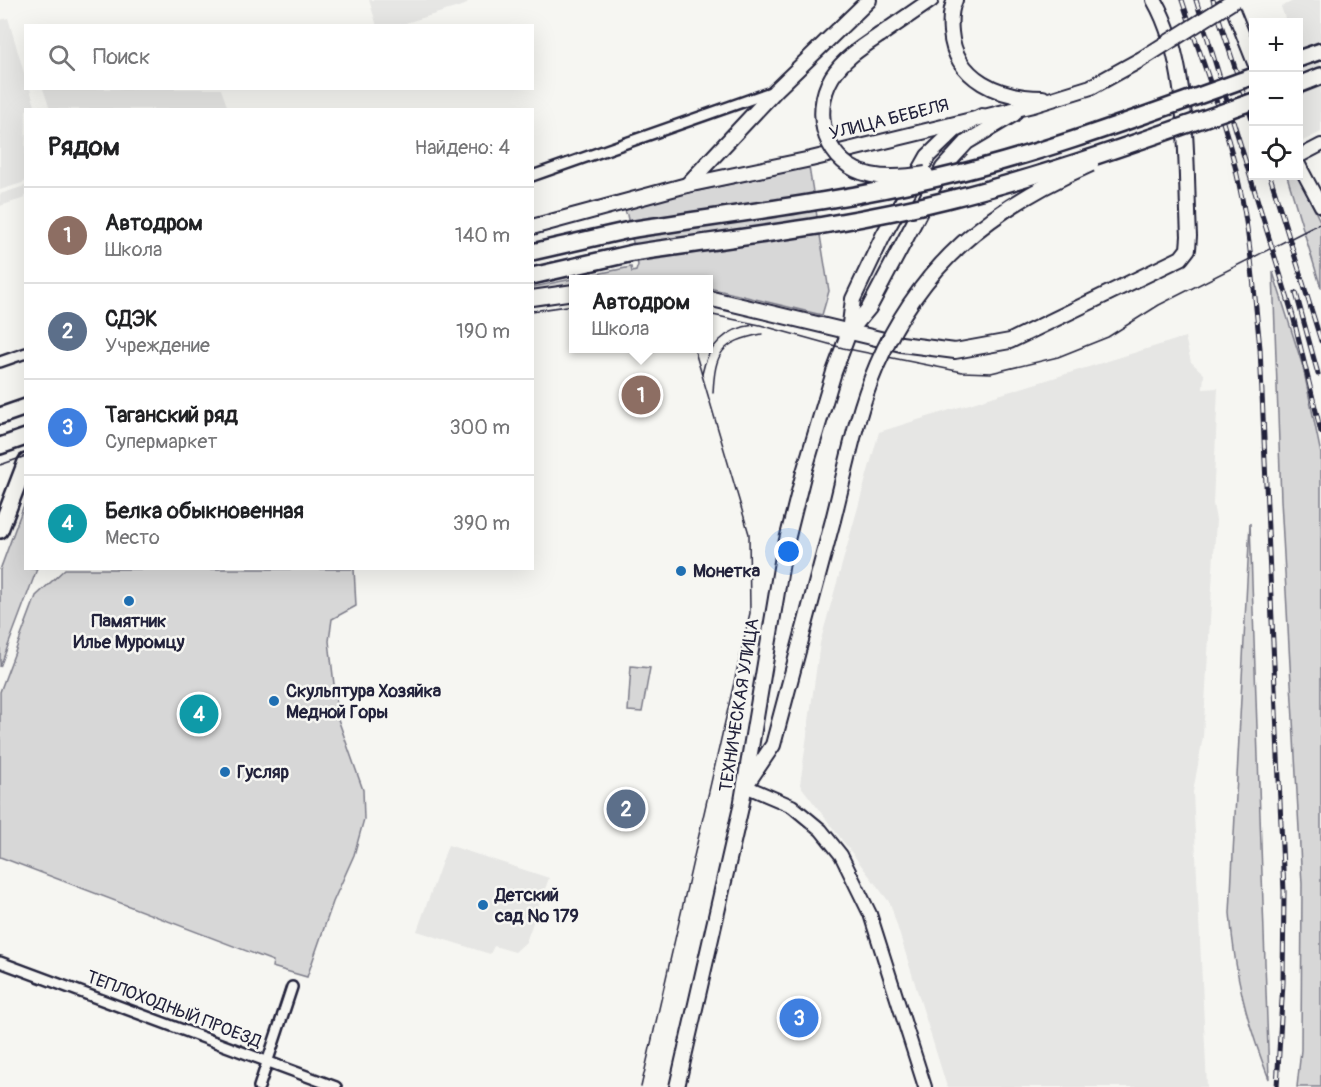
<!DOCTYPE html>
<html lang="ru">
<meta charset="utf-8">
<style>
:root{--surface:#fff;--page:#f6f6f6;--text:#202124;--muted:#757577;--line:#e0e0e0;--accent:#1f6fb2}
body{margin:0;font-family:Pangolin,sans-serif;background:var(--page);color:var(--text)}
.controls{position:absolute;right:18px;top:18px;display:grid;overflow:hidden;border-radius:0px;box-shadow:0 6px 24px #0002}
.controls button{width:54px;height:54px;display:grid;place-items:center;padding:0;border:0;border-bottom:2px solid var(--line);background:var(--surface);color:var(--text);font:30px sans-serif}
.you{position:absolute;left:789px;top:552px;width:21px;height:21px;margin:-15px;border:4px solid #fff;border-radius:50%;background:#1a73e8;box-shadow:0 0 0 9px #1a73e833}
.badge{display:grid;place-items:center;width:39px;height:39px;border-radius:50%;background:var(--accent);color:#fff;font-size:20px;font-weight:700}
.pin{position:absolute;translate:-50% -50%;border:3px solid #fff;box-shadow:0 2px 6px #0006}
.popup{position:absolute;left:569px;top:275px;width:144px;height:78px;box-sizing:border-box;display:grid;place-content:center;border-radius:0px;background:var(--surface);filter:drop-shadow(0 2px 4px #0005);font-size:20px;white-space:nowrap;color:var(--muted)}
.popup b{font-size:22px;color:var(--text)}
.popup::after{content:'';position:absolute;left:50%;top:100%;margin-left:-12px;border:12px solid transparent;border-top-color:var(--surface)}
.list{margin:0;padding:0;list-style:none}
h2{display:flex;justify-content:space-between;align-items:center;height:78px;margin:0;padding:0 24px;font-size:26px}
h2 small{font-size:20px;font-weight:400;color:var(--muted)}
.list li{display:grid;grid-template-columns:39px 1fr auto;gap:18px;align-items:center;box-sizing:border-box;height:96px;padding:0 24px;border-top:2px solid var(--line)}
.list b{display:block;font-size:22px;white-space:nowrap}
.list p{margin:0;font-size:20px;white-space:nowrap;color:var(--muted)}
.list em{font-size:20px;font-style:normal;color:var(--muted)}
.icon{flex:none;width:33px;height:33px;fill:none;stroke:currentColor;stroke-width:2;stroke-linecap:round;stroke-linejoin:round}
.map{position:relative;flex:none;width:1321px;height:1087px;overflow:hidden}
.search{position:absolute;background:var(--surface);box-shadow:0 6px 24px #0002;left:24px;top:24px;width:510px;height:66px;display:flex;align-items:center;gap:15px;box-sizing:border-box;padding:0 21px;border-radius:0px;color:var(--muted);font-size:22px}
.panel{position:absolute;background:var(--surface);box-shadow:0 6px 24px #0002;left:24px;top:108px;width:510px;height:462px;border-radius:0px}
.map>svg:first-child{display:block}
.built{fill:#e6e6e4}
.green{fill:#d7d7d7;stroke:#7c7c89;stroke-width:1.5}
.lines{fill:none;stroke-linecap:round;stroke-linejoin:round}
.minor-casing{stroke:#22223b;stroke-width:14}
.tertiary-casing{stroke:#22223b;stroke-width:16}
.secondary-casing{stroke:#22223b;stroke-width:18}
.primary-casing{stroke:#22223b;stroke-width:20}
.minor{stroke:#f6f6f2;stroke-width:9}
.tertiary{stroke:#f6f6f2;stroke-width:12}
.secondary{stroke:#f6f6f2;stroke-width:14}
.primary{stroke:#f6f6f2;stroke-width:15}
.tram{stroke:#22223b;stroke-width:1.5}
.rail-casing{stroke:#22223b;stroke-width:5}
.rail{stroke:#f6f6f2;stroke-width:3;stroke-dasharray:9;stroke-linecap:butt}
.secondary-bridge-casing{stroke:#22223b;stroke-width:18;stroke-linecap:butt}
.primary-bridge-casing{stroke:#22223b;stroke-width:20;stroke-linecap:butt}
.secondary-bridge{stroke:#f6f6f2;stroke-width:14}
.primary-bridge{stroke:#f6f6f2;stroke-width:15}
.poi-dot{fill:#1f6fb2;stroke:#f6f6f2;stroke-width:2}
.labels{text-anchor:middle;stroke-width:5;stroke-linejoin:round;paint-order:stroke}
.street-label{font-size:18px;fill:#22223b;stroke:#f6f6f2}
.poi-label{font-size:18px;font-weight:bold;fill:#22223b;stroke:#f6f6f2;text-anchor:start}
</style>
<div class="map">
<svg width="1321" height="1087" viewBox="0 0 1321 1087">
<rect width="100%" height="100%" fill="#f6f6f2"/>
<filter id="ink" filterUnits="userSpaceOnUse"><feTurbulence type="fractalNoise" baseFrequency=".0167" numOctaves="2"/><feDisplacementMap in="SourceGraphic" scale="12" xChannelSelector="R" yChannelSelector="G"/><feConvolveMatrix kernelMatrix="1 2 1 2 8 2 1 2 1" color-interpolation-filters="sRGB"/></filter>
<g filter="url(#ink)">
<!-- built -->
<g class="built">
<polygon points="369,0 469,0 465,5 399,25 377,26"/>
<polygon points="1295,0 1321,0 1321,132 1301,142 1298,137 1298,22 1276,22 1285,18 1281,7"/>
<polygon points="8,18 25,76 26,88 30,89 36,109 26,110 25,182 0,190 0,20"/>
<polygon points="43,89 221,89 228,109 50,109"/>
<polygon points="25,186 25,198 0,206 0,194"/>
<polygon points="1185,337 1191,362 1204,374 1203,389 1218,388 1213,504 1216,520 1203,737 1193,792 1207,1087 947,1087 890,903 800,785 820,643 879,432"/>
<polygon points="448,845 549,878 526,942 515,952 494,946 490,954 417,931"/>
</g>
<!-- green -->
<g class="green">
<polygon points="809,167 829,291 822,315 709,288 708,280 574,280 573,286 533,292 533,287 631,267 632,272 636,271 638,265 627,215 623,207"/>
<polygon points="1287,176 1298,176 1321,223 1321,288"/>
<polygon points="1273,272 1303,367 1321,454 1321,1087 1297,1087 1301,1050 1302,884 1281,500"/>
<polygon points="25,502 26,568 37,569 0,667 0,570"/>
<path d="M1250 523 1269 1079C1246 1021 1235 976 1230 913Z"/>
<polygon points="65,569 354,569 356,606 332,619 329,641 338,719 363,790 364,819 354,855 333,902 307,977 272,967 273,961 0,857 0,692 36,596"/>
<polygon points="631,666 650,668 642,712 628,711"/>
</g>
<g class="lines">
<!-- minor casing -->
<g class="minor-casing">
<g id="minor">
<polyline points="532,176 771,92"/>
<polyline points="0,362 26,353"/>
<polyline points="0,962 336,1087"/>
<polyline points="259,1087 292,987"/>
</g>
</g>
<!-- tertiary casing -->
<g class="tertiary-casing">
<g id="tertiary">
<polyline points="1229,0 1254,63"/>
<polyline points="1298,157 1321,145"/>
<polyline points="1298,163 1321,206"/>
<polyline points="745,786 792,806 821,830 841,855 870,914 925,1087"/>
</g>
</g>
<!-- secondary casing -->
<g class="secondary-casing">
<g id="secondary">
<path d="M955 0C950 10 950 21 951 32 955 80 1000 98 1043 98"/>
<polyline points="880,35 931,0"/>
<polyline points="687,185 776,90 869,0"/>
<polyline points="532,227 687,185 811,159 1033,105 1091,87 1140,60"/>
<polyline points="532,298 574,292"/>
<path d="M708 298 901 344 955 351 1010 341 1181 258 1188 249 1189 236C1185 163 1191 64 1154 0"/>
<polyline points="849,332 869,308 943,168 967,142 1014,114"/>
<polyline points="746,785 773,745 833,520"/>
<polyline points="677,1087 741,807 783,556 804,472 834,372 849,332 853,299 883,236 928,156 955,130 982,116"/>
</g>
</g>
<!-- primary casing -->
<g class="primary-casing">
<g id="primary">
<polyline points="1298,59 1321,51"/>
<polyline points="1298,85 1321,76"/>
<polyline points="532,252 629,230"/>
<polyline points="532,276 633,253"/>
<polyline points="0,416 26,407"/>
<polyline points="0,446 26,437"/>
<polyline points="0,530 26,462"/>
</g>
</g>
<!-- minor -->
<use href="#minor" class="minor"/>
<!-- tertiary -->
<use href="#tertiary" class="tertiary"/>
<!-- secondary -->
<use href="#secondary" class="secondary"/>
<!-- primary -->
<use href="#primary" class="primary"/>
<!-- tram -->
<g class="tram">
<polyline points="532,311 574,305"/>
<polyline points="708,314 760,325 843,348 962,372 991,373 1058,357 1108,337 1159,305 1321,223"/>
<path d="M702 374C707 347 726 328 754 325"/>
<path d="M713 393C715 352 721 342 762 334"/>
<polyline points="0,465 26,456"/>
<polyline points="641,1087 750,613 749,534 694,348"/>
</g>
<!-- rail casing -->
<g class="rail-casing">
<g id="rail">
<path d="M1182 0C1202 61 1226 121 1239 184 1251 238 1254 293 1260 348L1284 892 1283 982 1277 1087"/>
<polyline points="1196,0 1293,316 1321,432"/>
<polyline points="1213,0 1254,126"/>
<polyline points="1270,176 1321,341"/>
<polyline points="1296,293 1318,374"/>
</g>
</g>
<!-- rail -->
<use href="#rail" class="rail"/>
<!-- secondary-bridge casing -->
<g class="secondary-bridge-casing">
<g id="secondary-bridge">
<path d="M880 35C862 47 843 59 832 77 810 114 826 166 871 175 889 179 908 177 926 174"/>
<polyline points="1140,60 1235,0"/>
<path d="M833 520C846 469 856 414 877 365 921 263 991 208 1091 164"/>
</g>
</g>
<!-- primary-bridge casing -->
<g class="primary-bridge-casing">
<g id="primary-bridge">
<path d="M629 230C732 214 836 202 938 178 1046 153 1150 113 1254 76"/>
<path d="M633 253C738 237 843 226 946 200 1051 174 1152 137 1254 101"/>
</g>
</g>
<!-- secondary-bridge -->
<use href="#secondary-bridge" class="secondary-bridge"/>
<!-- primary-bridge -->
<use href="#primary-bridge" class="primary-bridge"/>
</g>
</g>
<!-- markers -->
<g class="poi-dot">
<circle cx="681" cy="571" r="6"/>
<circle cx="129" cy="601" r="6"/>
<circle cx="274" cy="701" r="6"/>
<circle cx="225" cy="772" r="6"/>
<circle cx="483" cy="905" r="6"/>
</g>
<g class="labels">
<!-- street labels -->
<g class="street-label">
<text transform="translate(889 119) rotate(-14)" y="6">УЛИЦА БЕБЕЛЯ</text>
<text transform="translate(739 705) rotate(-81)" y="6">ТЕХНИЧЕСКАЯ УЛИЦА</text>
<text transform="translate(174 1009) rotate(21)" y="6">ТЕПЛОХОДНЫЙ ПРОЕЗД</text>
</g>
<!-- poi labels -->
<g class="poi-label">
<text x="693" y="577">Монетка</text>
<text x="129" y="627" text-anchor="middle">Памятник<tspan x="129" dy="21">Илье Муромцу</tspan></text>
<text x="286" y="697">Скульптура Хозяйка<tspan x="286" dy="21">Медной Горы</tspan></text>
<text x="237" y="778">Гусляр</text>
<text x="495" y="901">Детский<tspan x="495" dy="21">сад № 179</tspan></text>
</g>
</g>
</svg>
<div class="controls">
<button>+</button>
<button>−</button>
<button><svg class="icon" aria-label="locate" viewBox="0 0 24 24"><circle cx="12" cy="12" r="6"/><path d="M12 2v4M12 18v4M2 12h4M18 12h4"/></svg></button>
</div>
<div class="you"></div>
<div class="pin badge" style="left:641px;top:395px;background:#8d6e63">1</div>
<div class="popup"><b>Автодром</b>Школа</div>
<div class="pin badge" style="left:626px;top:809px;background:#5c6f8a">2</div>
<div class="pin badge" style="left:799px;top:1018px;background:#3f7fe0">3</div>
<div class="pin badge" style="left:199px;top:714px;background:#0f9aa8">4</div>
<div class="search"><svg class="icon" aria-label="search" viewBox="0 0 24 24"><circle cx="10" cy="10" r="6"/><path d="M15 15l6 6"/></svg>Поиск</div>
<section class="panel">
<h2>Рядом<small>Найдено: 4</small></h2>
<ul class="list">
<li><span class="badge" style="background:#8d6e63">1</span><div><b>Автодром</b><p>Школа</p></div><em>140 m</em></li>
<li><span class="badge" style="background:#5c6f8a">2</span><div><b>СДЭК</b><p>Учреждение</p></div><em>190 m</em></li>
<li><span class="badge" style="background:#3f7fe0">3</span><div><b>Таганский ряд</b><p>Супермаркет</p></div><em>300 m</em></li>
<li><span class="badge" style="background:#0f9aa8">4</span><div><b>Белка обыкновенная</b><p>Место</p></div><em>390 m</em></li>
</ul>
</section>
</div>
